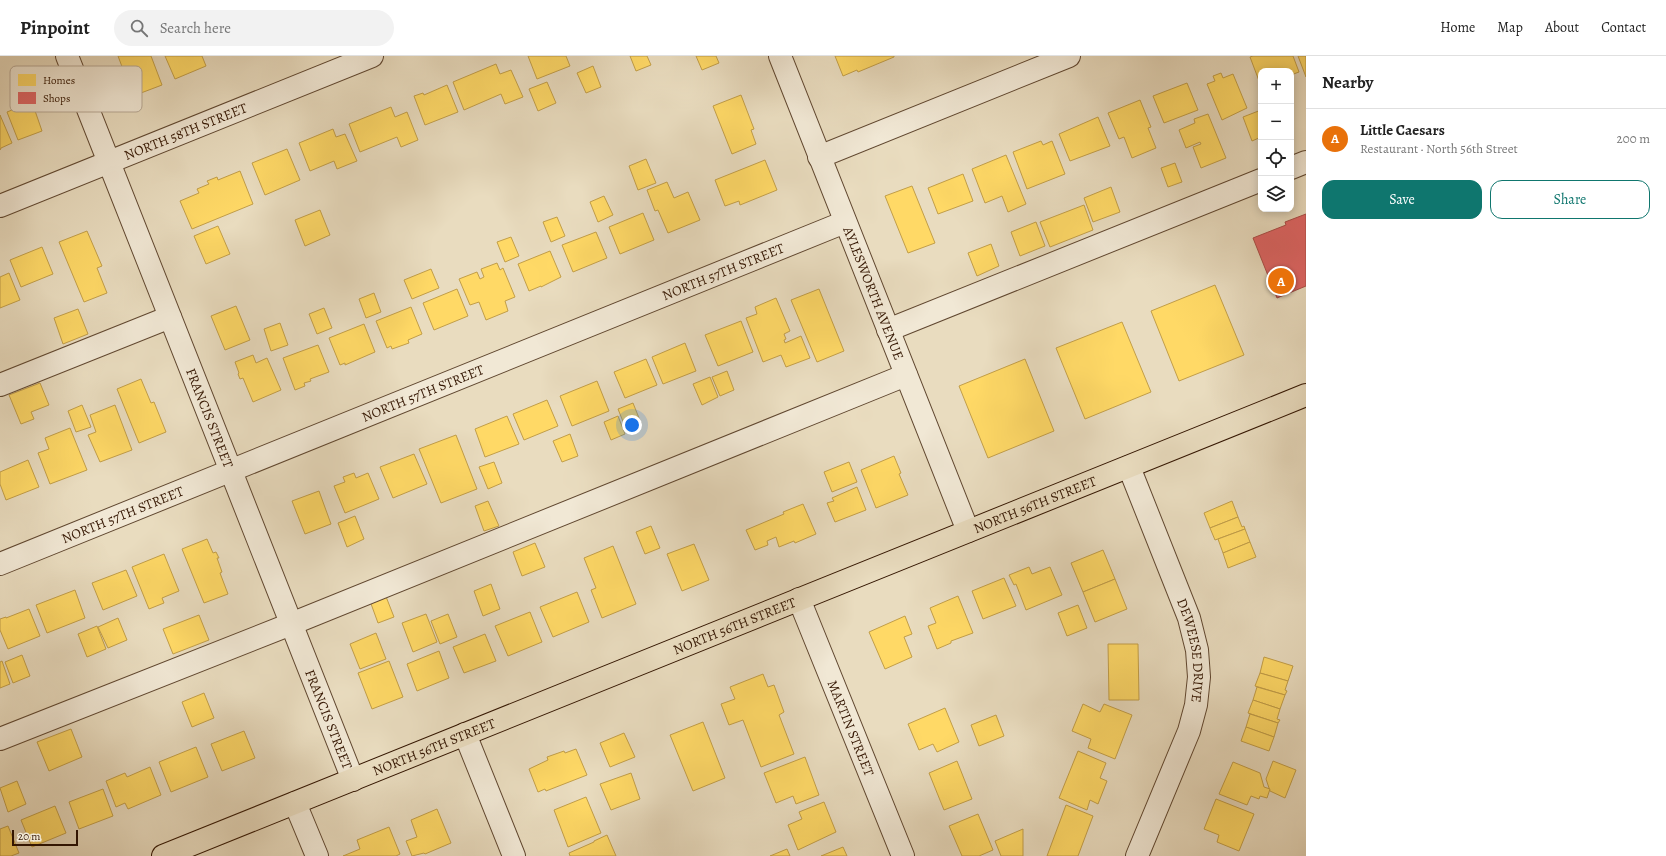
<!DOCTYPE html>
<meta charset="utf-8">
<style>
:root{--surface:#fff;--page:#f2f2f2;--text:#222;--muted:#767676;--line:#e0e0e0;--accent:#0f766e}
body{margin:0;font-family:Alegreya,serif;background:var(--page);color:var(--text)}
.controls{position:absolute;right:12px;top:12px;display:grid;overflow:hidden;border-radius:8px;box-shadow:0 2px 10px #0003}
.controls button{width:36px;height:36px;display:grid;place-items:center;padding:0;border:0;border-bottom:1px solid var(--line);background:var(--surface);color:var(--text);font:20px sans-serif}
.scale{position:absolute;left:12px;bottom:10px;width:66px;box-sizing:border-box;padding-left:4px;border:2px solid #341602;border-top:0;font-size:11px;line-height:14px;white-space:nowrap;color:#341602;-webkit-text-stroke:3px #f1e8d5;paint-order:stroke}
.you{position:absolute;left:632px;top:369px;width:14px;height:14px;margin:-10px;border:3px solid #fff;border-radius:50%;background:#1a73e8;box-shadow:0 0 0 6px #1a73e833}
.badge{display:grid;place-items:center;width:26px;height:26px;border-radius:50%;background:var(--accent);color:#fff;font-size:13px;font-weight:700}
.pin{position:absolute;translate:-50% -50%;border:2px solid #fff;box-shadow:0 1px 4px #0006}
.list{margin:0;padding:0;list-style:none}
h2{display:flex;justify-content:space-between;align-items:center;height:52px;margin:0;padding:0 16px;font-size:17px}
h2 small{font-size:13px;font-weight:400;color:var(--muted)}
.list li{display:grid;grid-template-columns:26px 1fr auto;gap:12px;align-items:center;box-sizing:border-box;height:60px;padding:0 16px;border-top:1px solid var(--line)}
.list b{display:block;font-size:15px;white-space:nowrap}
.list p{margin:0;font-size:13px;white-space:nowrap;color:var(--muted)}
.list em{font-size:13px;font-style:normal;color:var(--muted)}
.actions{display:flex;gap:8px;padding:12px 16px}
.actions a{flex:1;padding:9px 0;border:1px solid var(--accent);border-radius:12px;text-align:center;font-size:14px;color:var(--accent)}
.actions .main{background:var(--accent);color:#fff}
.icon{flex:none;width:22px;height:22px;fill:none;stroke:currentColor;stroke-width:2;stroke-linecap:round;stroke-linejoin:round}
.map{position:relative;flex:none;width:1306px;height:800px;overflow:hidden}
header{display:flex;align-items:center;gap:24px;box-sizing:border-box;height:56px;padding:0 20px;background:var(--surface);border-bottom:1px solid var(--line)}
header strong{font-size:19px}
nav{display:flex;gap:22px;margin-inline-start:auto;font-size:14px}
.search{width:280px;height:36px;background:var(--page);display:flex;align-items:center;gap:10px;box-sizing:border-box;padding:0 14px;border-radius:22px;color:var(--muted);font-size:15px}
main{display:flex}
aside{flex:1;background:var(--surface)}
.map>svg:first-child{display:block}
.homes{fill:#ffd966;stroke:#c29e48}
.shops{fill:#e06666;stroke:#ac4e48}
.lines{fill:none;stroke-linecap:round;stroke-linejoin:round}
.minor-casing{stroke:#614831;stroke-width:24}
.major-casing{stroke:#341602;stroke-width:24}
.minor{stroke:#f1e8d5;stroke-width:22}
.major{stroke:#e9dcbf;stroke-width:22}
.labels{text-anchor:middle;stroke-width:4;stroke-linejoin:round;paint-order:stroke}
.street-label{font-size:14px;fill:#341602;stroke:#f1e8d5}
.key{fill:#f1e8d5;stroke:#b8a996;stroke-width:1}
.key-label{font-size:11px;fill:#341602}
</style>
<header>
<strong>Pinpoint</strong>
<div class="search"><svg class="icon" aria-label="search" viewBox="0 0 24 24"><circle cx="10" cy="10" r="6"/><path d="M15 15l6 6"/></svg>Search here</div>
<nav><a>Home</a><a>Map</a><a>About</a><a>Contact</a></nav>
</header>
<main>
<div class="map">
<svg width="1306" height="800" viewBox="0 0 1306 800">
<rect width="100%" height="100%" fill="#e9dcbf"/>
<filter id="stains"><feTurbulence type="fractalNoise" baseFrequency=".005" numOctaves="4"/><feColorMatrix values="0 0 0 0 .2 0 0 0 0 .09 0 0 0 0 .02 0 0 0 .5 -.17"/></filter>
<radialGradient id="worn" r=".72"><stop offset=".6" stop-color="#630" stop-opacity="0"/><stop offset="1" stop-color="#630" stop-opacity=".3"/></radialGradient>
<!-- homes -->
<g class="homes">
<polygon points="118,0 151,0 162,29 133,40"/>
<polygon points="165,0 202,0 206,10 175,23"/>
<polygon points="528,0 566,0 570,10 537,23"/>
<polygon points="630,0 647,0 651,9 636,15"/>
<polygon points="696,0 716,0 719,7 702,14"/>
<polygon points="835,0 894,0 894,1 858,16 857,14 843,20"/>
<polygon points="1253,0 1293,0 1299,16 1291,19 1291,15 1261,15 1261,30 1250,1"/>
<polygon points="1298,0 1306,0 1306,21"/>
<polygon points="496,8 500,18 511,14 523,41 505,48 501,38 464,54 453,26"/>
<polygon points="593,10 601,31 586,37 577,17"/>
<polygon points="1221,17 1223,22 1233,18 1247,52 1222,64 1207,28 1215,25 1213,20"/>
<polygon points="547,26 556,47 538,55 529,33"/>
<polygon points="1187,27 1198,54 1164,67 1153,40"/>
<polygon points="447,29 458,56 425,69 414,40 423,37 424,39"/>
<polygon points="741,39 754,73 751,74 756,88 732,98 713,50"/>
<polygon points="1140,44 1151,71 1148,72 1156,92 1132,102 1124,81 1119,83 1108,57"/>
<polygon points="32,46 42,75 18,84 7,56"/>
<polygon points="391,51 395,61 407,56 418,84 401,91 397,81 360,96 349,68"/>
<polygon points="1261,54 1261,81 1252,85 1243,61"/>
<polygon points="1208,58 1226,102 1201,112 1193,91 1201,88 1200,86 1186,92 1179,74 1195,67 1194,63"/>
<polygon points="0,59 12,87 1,92 0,94"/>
<polygon points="1098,61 1110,90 1070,105 1059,78"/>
<polygon points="333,73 336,81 345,78 357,105 337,113 334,105 310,115 299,87"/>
<polygon points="1041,85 1043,89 1052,85 1065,118 1027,133 1013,96"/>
<polygon points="287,93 300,124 265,139 252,107"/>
<polygon points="1006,99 1026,148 1008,156 1002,140 985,147 972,113"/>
<polygon points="646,103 656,127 638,134 629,110"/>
<polygon points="765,104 777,134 740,149 739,145 725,150 715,124"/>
<polygon points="1175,107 1182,126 1168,131 1161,112"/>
<polygon points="240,115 253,148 192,173 180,145 199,137 197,133 209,128 207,125 217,121 218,124"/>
<polygon points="963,118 973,145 938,158 928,132"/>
<polygon points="667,126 674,142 688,136 700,164 668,177 658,154 655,155 647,134"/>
<polygon points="912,130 935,187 908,197 885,140"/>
<polygon points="1111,131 1120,156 1093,166 1084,142"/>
<polygon points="604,140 613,159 598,166 590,146"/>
<polygon points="1084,149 1093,174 1050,191 1040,166"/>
<polygon points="320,154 330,179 305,190 295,164"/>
<polygon points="643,157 654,184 620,198 609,171"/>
<polygon points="557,161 565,180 551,186 543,166"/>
<polygon points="1036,166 1045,190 1020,200 1011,176"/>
<polygon points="218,170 230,198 206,208 194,180"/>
<polygon points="87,175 102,210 97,212 107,237 84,246 59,186"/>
<polygon points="596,176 607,202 573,216 562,189"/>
<polygon points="511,181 519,200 505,206 497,186"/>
<polygon points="991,188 999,210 977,220 968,197"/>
<polygon points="42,191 53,218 21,231 10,204"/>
<polygon points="550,195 561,221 541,231 541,230 529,235 518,208"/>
<polygon points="497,207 500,214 503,212 515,241 505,245 508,255 486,264 479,246 470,249 459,223 477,216 480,223 484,221 481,213"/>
<polygon points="431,213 439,232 412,243 404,224"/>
<polygon points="9,217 20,244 0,252 0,221"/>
<polygon points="1215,229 1244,299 1179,325 1151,255"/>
<polygon points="457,233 468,260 434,274 423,247"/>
<polygon points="819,233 844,295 817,306 791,244"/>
<polygon points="374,237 381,256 366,262 359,243"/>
<polygon points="776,242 790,275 784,278 786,283 784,284 785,287 801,280 810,302 786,311 781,299 763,306 746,262 757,258 755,251"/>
<polygon points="236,250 250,284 225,294 211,260"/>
<polygon points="411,251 422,278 408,284 409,287 392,293 391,290 387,292 376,265"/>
<polygon points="324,252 332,272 317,278 309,258"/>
<polygon points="78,253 88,278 63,288 54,262"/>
<polygon points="741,265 753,296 718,310 705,279"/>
<polygon points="1122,266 1151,336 1085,363 1056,292"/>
<polygon points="280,267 288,289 271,295 264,273"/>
<polygon points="364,268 375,296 345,309 345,307 340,309 329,282"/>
<polygon points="685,287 696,315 663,328 652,301"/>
<polygon points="318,289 329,316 310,323 311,325 304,327 305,330 295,334 283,302"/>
<polygon points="253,299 256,307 267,302 281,334 253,346 243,322 240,323 238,318 239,317 235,306"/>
<polygon points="646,303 657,329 625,342 614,316"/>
<polygon points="1025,303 1054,375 988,402 959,330"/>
<polygon points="727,315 734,334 720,340 712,321"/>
<polygon points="710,321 718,341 702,349 693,328"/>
<polygon points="141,323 151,347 154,346 166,376 139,387 117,333"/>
<polygon points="597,325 609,355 572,370 560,340"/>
<polygon points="40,327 49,349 31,356 34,363 21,368 9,339"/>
<polygon points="547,344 558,370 524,384 513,358"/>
<polygon points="633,347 641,367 626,373 618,353"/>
<polygon points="82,349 91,371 76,376 68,355"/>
<polygon points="115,349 132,394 100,406 88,379 96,376 90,359"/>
<polygon points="507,360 519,388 485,401 475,373"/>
<polygon points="618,360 625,378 611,384 604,366"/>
<polygon points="70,372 87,414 50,428 38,397 49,393 45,382"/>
<polygon points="570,378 578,400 562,406 553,385"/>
<polygon points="456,379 477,433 441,447 419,393"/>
<polygon points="414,398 427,428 393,442 380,411"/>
<polygon points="894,400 901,417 899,418 908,439 876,452 861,414"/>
<polygon points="28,404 39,431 6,444 0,428 0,416"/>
<polygon points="494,406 502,427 488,433 479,411"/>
<polygon points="849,406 857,426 832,436 824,416"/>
<polygon points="354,417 356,422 368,417 379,443 345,457 334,430 345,426 343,421"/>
<polygon points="857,431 866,454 835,466 827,447 834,445 832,442"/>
<polygon points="319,435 331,468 305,478 292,445"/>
<polygon points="488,445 499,470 484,475 475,450"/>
<polygon points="1232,445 1238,461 1210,472 1204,457"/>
<polygon points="803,448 816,478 795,487 794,485 779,491 776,481 767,485 768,489 755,494 746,474 784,458 783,456"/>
<polygon points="355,460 364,483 347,491 338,467"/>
<polygon points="1238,461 1242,471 1244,470 1245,473 1215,484 1210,472"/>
<polygon points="651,470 660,492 645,498 636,476"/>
<polygon points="1245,473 1250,486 1223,497 1218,483"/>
<polygon points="207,483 213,497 216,496 219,502 217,502 222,516 220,517 228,538 204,547 182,493"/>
<polygon points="1250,486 1256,501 1228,512 1223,497"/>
<polygon points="535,487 545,511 522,520 513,496"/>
<polygon points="694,488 709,524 682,535 667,498"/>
<polygon points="613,490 636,548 602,562 591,534 596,532 584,502"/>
<polygon points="1103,494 1115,523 1083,536 1071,507"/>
<polygon points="164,498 179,535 162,542 164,547 149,553 132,511"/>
<polygon points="1029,511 1032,518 1050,511 1062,539 1026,554 1016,528 1014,529 1009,519"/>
<polygon points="126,514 137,540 103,554 92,527"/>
<polygon points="1004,522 1016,550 983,563 972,535"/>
<polygon points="1115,523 1127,553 1095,566 1083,536"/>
<polygon points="491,528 500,553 483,560 474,535"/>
<polygon points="75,534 85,562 47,577 36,549"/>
<polygon points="577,536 589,566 553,581 540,551"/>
<polygon points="385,538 394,561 378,567 370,545"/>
<polygon points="958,540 973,577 951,585 951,587 937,593 928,570 936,567 930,552"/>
<polygon points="1078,549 1087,572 1067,580 1058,557"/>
<polygon points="29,553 40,580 8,593 0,574 0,563 6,561 6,562"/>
<polygon points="530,556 542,586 508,600 495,570"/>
<polygon points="426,558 437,586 413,596 402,567"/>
<polygon points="448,558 457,581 440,588 431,565"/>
<polygon points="199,559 209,584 173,598 163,573"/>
<polygon points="905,560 912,578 904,581 912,601 885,613 869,576"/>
<polygon points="118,562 127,584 108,592 98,571"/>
<polygon points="97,570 106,593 87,601 78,578"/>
<polygon points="376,577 386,603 360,613 350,588"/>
<polygon points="485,578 496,605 464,617 453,591"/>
<polygon points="1108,588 1138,588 1139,644 1109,644"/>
<polygon points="439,595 449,622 417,635 407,608"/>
<polygon points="22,599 30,620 13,627 5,606"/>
<polygon points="1264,601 1293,610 1288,625 1260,617"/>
<polygon points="2,605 10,628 0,632 0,606"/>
<polygon points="389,605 403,641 372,653 358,617"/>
<polygon points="1260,617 1288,625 1285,634 1287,635 1285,639 1255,630"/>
<polygon points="763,618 768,631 774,629 784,656 779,659 794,698 761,711 743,664 729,669 721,648 735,643 730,631"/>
<polygon points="1257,631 1285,639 1280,653 1253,644"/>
<polygon points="204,637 214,662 192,671 182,646"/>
<polygon points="1253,644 1280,653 1277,663 1280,664 1278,667 1248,657"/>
<polygon points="1083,648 1100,656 1104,648 1132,659 1115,703 1088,692 1091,683 1072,675"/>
<polygon points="945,652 959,686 937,696 933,688 919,694 908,668"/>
<polygon points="1250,658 1278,667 1274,681 1246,671"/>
<polygon points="996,659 1004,680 979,690 971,669"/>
<polygon points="703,666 725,722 693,735 670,679"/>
<polygon points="1246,671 1274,681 1269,695 1241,685"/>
<polygon points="71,673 82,701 49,715 37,686"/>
<polygon points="244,675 255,702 222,715 211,688"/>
<polygon points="624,677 635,701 610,711 600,687"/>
<polygon points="196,691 208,721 171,736 159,706"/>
<polygon points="576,693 587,719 546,735 545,733 538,736 529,713 548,704 547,701 564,695 565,697"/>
<polygon points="1078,695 1106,707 1100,722 1107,725 1098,748 1090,744 1087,754 1059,742"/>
<polygon points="805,701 819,739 796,748 793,740 776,747 764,717"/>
<polygon points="957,705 972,743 944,754 929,717"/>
<polygon points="1273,705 1296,714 1285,742 1270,735 1266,723"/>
<polygon points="1233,706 1260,717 1264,731 1270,733 1267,742 1260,740 1259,743 1251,740 1247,749 1219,738"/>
<polygon points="150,711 161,739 128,753 125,747 116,751 106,725 125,717 127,721"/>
<polygon points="631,717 640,743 611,754 600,728"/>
<polygon points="17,725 26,748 8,756 0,732"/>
<polygon points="103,733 113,760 79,773 69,746"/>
<polygon points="586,741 601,777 568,791 554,754"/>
<polygon points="1216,743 1254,758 1239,795 1217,786 1219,779 1204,773"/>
<polygon points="824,746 836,776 798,794 788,769 802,763 799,756"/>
<polygon points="1066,749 1093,760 1078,800 1047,800"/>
<polygon points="55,750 66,777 32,791 21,764"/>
<polygon points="437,753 451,787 425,798 424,797 412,800 406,785 417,781 411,764"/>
<polygon points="978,758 993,794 979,800 962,800 949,770"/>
<polygon points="8,770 19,797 11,800 0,800 0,773"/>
<polygon points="389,771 400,798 396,800 343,800 360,793 357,784"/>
<polygon points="1023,773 1023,800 1001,800 995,785"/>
<polygon points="607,779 616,800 570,800 569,797 594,786 594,785"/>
<polygon points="843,791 847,800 821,800"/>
<polygon points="787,793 790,800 770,800"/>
</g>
<!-- shops -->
<polygon class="shops" points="1306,158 1306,230 1277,242 1253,182 1286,169 1285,166"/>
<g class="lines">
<!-- minor casing -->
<g class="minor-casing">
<g id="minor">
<path id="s1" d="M67 0 353 724"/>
<path id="s2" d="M780 0 968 475"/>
<polyline points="819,101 1069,0"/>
<polyline points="1291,112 1306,106"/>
<path id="s3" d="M0 150 372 0"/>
<polyline points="888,274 1261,124"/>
<polyline points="0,329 170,261"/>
<path id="s4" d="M1129 411 1189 562 1197 594 1199 621 1196 649 1189 675 1137 800"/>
<path id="s5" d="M0 508 845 166"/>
<path id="s6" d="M799 543 903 800"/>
<polyline points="465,678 514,800"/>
<polyline points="0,683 291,568 906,319"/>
<polyline points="295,747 317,800"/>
</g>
</g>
<!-- major casing -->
<g class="major-casing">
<g id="major">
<path id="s7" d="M163 800 1306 339"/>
</g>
</g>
<!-- minor -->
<use href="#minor" class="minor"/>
<!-- major -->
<use href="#major" class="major"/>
</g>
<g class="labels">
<!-- street labels -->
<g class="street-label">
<text dy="5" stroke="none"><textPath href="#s3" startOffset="200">NORTH 58TH STREET</textPath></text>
<text dy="5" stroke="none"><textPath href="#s5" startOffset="780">NORTH 57TH STREET</textPath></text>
<text dy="5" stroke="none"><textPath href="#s2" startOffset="255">AYLESWORTH AVENUE</textPath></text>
<text dy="5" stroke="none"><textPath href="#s5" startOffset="456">NORTH 57TH STREET</textPath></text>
<text dy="5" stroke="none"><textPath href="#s1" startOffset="389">FRANCIS STREET</textPath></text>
<text dy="5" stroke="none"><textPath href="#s7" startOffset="940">NORTH 56TH STREET</textPath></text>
<text dy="5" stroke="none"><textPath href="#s5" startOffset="132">NORTH 57TH STREET</textPath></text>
<text dy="5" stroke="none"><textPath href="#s7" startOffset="616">NORTH 56TH STREET</textPath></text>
<text dy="5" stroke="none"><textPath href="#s4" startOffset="195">DEWEESE DRIVE</textPath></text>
<text dy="5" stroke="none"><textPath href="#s1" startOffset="713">FRANCIS STREET</textPath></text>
<text dy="5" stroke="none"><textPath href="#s6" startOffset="139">MARTIN STREET</textPath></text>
<text dy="5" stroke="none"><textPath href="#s7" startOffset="292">NORTH 56TH STREET</textPath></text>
</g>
</g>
<!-- legend -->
<rect x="10" y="10" width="132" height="46" rx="6" class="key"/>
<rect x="18" y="18" width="18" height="12" fill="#ffd966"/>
<rect x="18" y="36" width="18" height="12" fill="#e06666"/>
<g class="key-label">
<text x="43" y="28">Homes</text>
<text x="43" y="46">Shops</text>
</g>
<rect width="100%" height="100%" filter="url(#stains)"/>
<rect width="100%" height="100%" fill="url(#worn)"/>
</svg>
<div class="controls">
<button>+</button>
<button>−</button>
<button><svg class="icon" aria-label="locate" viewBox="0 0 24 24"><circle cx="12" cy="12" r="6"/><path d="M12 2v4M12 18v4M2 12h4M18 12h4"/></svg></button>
<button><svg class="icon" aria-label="layers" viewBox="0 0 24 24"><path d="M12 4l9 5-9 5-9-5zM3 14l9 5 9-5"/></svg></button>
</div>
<div class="scale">20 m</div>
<div class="you"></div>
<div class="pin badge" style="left:1281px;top:225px;background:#e8710a">A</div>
</div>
<aside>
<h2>Nearby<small></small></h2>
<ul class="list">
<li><span class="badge" style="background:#e8710a">A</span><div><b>Little Caesars</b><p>Restaurant · North 56th Street</p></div><em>200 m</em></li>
</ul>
<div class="actions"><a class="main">Save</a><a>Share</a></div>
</aside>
</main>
